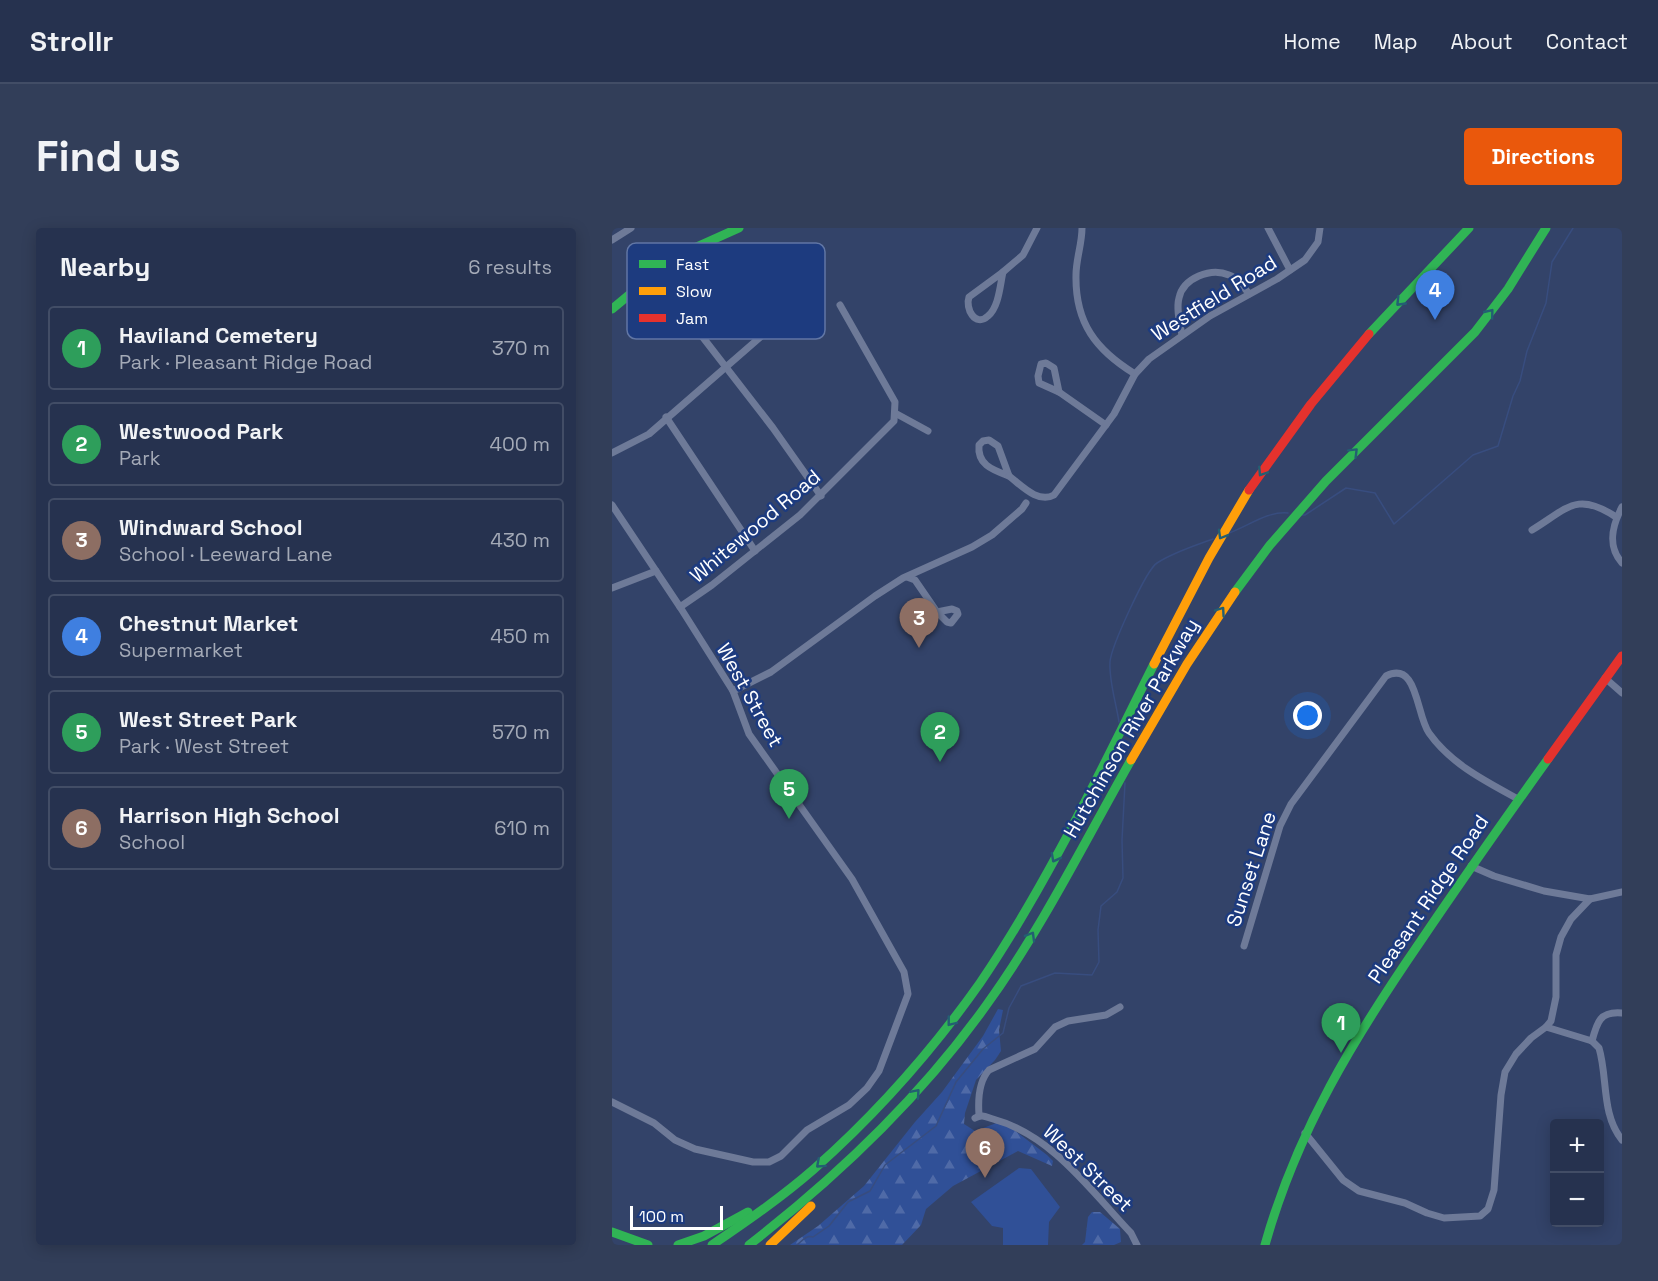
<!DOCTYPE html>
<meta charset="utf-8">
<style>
:root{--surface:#26324f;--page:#323e59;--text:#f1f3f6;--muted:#a4aab7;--line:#424d66;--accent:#ea580c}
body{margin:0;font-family:"Space Grotesk",sans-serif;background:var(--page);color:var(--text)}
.controls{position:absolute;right:18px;bottom:18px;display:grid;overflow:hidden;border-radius:6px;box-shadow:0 3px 15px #0003}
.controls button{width:54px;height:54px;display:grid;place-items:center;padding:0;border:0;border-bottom:2px solid var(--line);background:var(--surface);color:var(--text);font:30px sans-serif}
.scale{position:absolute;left:18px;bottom:15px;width:93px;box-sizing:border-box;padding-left:6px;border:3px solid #fff;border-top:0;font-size:16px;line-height:21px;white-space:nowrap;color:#fff;-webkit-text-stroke:4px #1d3b7f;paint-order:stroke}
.you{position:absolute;left:696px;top:488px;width:21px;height:21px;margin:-15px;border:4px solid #fff;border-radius:50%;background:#1a73e8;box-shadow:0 0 0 9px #1a73e833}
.badge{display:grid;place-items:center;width:39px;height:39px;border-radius:50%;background:var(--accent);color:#fff;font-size:20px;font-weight:700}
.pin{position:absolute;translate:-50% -50px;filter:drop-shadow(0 2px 3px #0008)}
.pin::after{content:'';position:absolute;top:32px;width:21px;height:18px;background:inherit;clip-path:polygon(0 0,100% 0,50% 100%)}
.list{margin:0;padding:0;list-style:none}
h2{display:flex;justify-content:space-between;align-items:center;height:78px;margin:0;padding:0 24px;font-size:26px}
h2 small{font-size:20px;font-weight:400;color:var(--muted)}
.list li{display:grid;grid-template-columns:39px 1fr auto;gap:18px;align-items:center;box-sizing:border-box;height:84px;margin:0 12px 12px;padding:0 12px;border:2px solid var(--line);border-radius:6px}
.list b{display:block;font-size:22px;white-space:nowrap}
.list p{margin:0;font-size:20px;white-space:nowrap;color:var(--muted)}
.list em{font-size:20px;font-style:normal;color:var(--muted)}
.map{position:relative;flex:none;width:1010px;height:1017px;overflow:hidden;border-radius:6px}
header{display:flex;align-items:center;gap:36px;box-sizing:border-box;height:84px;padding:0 30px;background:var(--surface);border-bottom:2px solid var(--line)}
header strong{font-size:28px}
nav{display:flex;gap:33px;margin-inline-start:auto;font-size:21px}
.intro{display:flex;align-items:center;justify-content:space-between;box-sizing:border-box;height:144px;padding:0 36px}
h1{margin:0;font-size:42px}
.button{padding:15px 27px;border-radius:6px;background:var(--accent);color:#fff;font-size:21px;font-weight:700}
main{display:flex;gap:36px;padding:0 36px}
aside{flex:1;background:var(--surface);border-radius:6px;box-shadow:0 3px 15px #0003}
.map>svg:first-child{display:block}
.green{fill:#305097}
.forest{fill:url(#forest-firs)}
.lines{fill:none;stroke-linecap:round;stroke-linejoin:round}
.stream{stroke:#384d7f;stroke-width:1.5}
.street{stroke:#6e7a98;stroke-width:7}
.fast{stroke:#30b455;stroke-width:9}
.slow{stroke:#ff9f0a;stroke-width:9}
.jam{stroke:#e5322d;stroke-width:9}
.oneway{stroke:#235f72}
.labels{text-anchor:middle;stroke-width:5;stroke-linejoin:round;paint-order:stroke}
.street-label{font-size:20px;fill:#fff;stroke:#1d3b7f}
.key{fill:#1d3b7f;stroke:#6176a5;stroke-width:1.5}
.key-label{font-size:16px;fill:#fff}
</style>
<header>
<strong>Strollr</strong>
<nav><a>Home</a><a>Map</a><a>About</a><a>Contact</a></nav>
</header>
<div class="intro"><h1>Find us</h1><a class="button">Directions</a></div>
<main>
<aside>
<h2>Nearby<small>6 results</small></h2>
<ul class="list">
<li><span class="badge" style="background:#2e9e5b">1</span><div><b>Haviland Cemetery</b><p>Park · Pleasant Ridge Road</p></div><em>370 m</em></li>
<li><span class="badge" style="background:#2e9e5b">2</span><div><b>Westwood Park</b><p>Park</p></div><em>400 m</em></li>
<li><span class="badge" style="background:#8d6e63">3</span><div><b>Windward School</b><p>School · Leeward Lane</p></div><em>430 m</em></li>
<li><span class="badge" style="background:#3f7fe0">4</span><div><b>Chestnut Market</b><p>Supermarket</p></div><em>450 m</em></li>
<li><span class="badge" style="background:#2e9e5b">5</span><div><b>West Street Park</b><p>Park · West Street</p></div><em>570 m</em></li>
<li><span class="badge" style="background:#8d6e63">6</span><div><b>Harrison High School</b><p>School</p></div><em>610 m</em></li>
</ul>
</aside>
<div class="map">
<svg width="1010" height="1017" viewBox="0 0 1010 1017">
<defs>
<pattern id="forest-firs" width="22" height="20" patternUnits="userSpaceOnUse" patternTransform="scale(1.5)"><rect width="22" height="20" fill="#305097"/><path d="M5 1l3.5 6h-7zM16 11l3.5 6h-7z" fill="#4f6aa7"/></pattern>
</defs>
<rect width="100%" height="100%" fill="#334369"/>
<!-- green -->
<polygon class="green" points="407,940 419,941 448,979 437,994 436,1017 391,1017 391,1000 380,998 359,974"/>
<!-- forest -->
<g class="forest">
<polygon points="386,781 391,782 387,802 389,823 383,832 364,852 353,885 352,896 363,903 390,893 435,927 441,933 440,938 406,923 341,958 314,981 309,997 290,1017 178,1017 206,998 252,958 303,894 330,864 371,808"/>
<polygon points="480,984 488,984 508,1001 509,1014 502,1017 470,1017 473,1014 476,989"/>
</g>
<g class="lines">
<!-- stream -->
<g class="stream">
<polyline points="690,287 693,287 734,260 763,265 782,296 861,227 886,218 901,168 908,153 915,123 934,75 940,34 961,0"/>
<path d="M617 305C637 298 655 283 676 285"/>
<path d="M507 494C504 474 497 454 498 434 499 419 534 342 545 335 562 324 582 318 601 311"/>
<polyline points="510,513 512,532"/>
<path d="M185 1017C190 1013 194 1007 201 1009L217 998 236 974 258 963 273 937 324 898 344 854 371 821 391 805 397 780 409 758 443 745 480 747 487 734 486 702 489 678 505 664 511 650 510 612 513 555"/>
</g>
<!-- street -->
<g class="street">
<path d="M470 0C470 16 464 31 464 47 463 95 484 122 523 146"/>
<polyline points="656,0 678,42"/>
<polyline points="0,12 19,0"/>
<path d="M391 44C388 57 387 79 376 88 363 100 353 80 357 69Z"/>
<polyline points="391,44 411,27 425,0"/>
<polyline points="72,85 161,200 209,268"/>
<path d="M570 107C568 96 564 81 567 70 571 50 599 39 617 47 626 50 632 59 637 66"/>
<polygon points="434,135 442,140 447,164 427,155 426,148 429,136"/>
<polyline points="447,164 494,197"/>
<polyline points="283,185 316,203"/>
<polyline points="54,189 143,323"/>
<path d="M377 212 386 218 397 248C381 242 365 237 367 217L371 213Z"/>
<polyline points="0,225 37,206 177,84"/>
<path d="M397 248C409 257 426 276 442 267L502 186 523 146 537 131 598 88 665 51 693 32 706 14 708 0"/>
<polyline points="0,277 68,379 121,463 137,506 240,651 292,744 296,766 267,843 255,860 237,877 195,902 169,928 157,934 141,934 83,921 63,912 42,895 0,874"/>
<path d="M1010 279C1000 298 995 318 1010 335"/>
<path d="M920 302C956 280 965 263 1004 289"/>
<polyline points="295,349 303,352 325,384"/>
<polyline points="0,360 44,343"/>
<polyline points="68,379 100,357 188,287 282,193 283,174 228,77"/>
<polygon points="340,381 345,383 346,386 339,395 335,394 325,384"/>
<polyline points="993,450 1010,465"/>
<polyline points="121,463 159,444 263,368 291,350 360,319 380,307 410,281 414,275"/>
<polyline points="859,638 882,648 932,663 978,671 1010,664"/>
<path d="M632 718 668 598 679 576 774 448C806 432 804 487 817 505 839 536 873 553 906 571"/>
<path d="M934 799 980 813 987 820C996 850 989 886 1010 912"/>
<path d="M980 813C985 794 988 783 1010 785"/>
<path d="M367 887C366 873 367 853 377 842L423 821 443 799 456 793 494 787 508 779"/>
<path d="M363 890C370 886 374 889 381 891 440 907 479 963 519 1005L525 1017"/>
<polyline points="693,905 731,952 747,963 793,975 815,985 832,990 868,988 876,981 882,962 889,867 893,844 904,826 919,810 934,799 939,793 944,769 944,727 949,709 959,691 978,671"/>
</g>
<!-- fast -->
<g class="fast">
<polyline points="0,81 53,37 71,25 127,0"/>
<polyline points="757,106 857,0"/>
<polyline points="623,364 658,317 714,253 863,104 896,61 934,0"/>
<polyline points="0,1004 36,1017"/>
<polyline points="66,1017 92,1008 136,984"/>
<path d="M100 1017C135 993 170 969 202 941 264 886 320 823 368 755 436 655 488 544 542 436"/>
<path d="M137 1017C226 948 307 871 373 779 429 702 472 615 519 532"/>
<path d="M653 1017C685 903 742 810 808 714 850 652 893 591 936 531"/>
</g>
<!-- slow -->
<g class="slow">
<polyline points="542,436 597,330 637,262"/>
<polyline points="519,532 575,436 623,364"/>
<polyline points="158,1017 199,978"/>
</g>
<!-- jam -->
<g class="jam">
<polyline points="637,262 699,176 757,106"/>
<polyline points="936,531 1010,428"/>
</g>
</g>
<!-- one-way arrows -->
<defs><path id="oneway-chevron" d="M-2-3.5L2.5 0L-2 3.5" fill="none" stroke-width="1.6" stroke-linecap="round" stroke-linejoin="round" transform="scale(1.5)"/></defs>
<g class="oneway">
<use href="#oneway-chevron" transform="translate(788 74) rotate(134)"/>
<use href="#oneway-chevron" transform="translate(878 85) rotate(-51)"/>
<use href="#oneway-chevron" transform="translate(742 224) rotate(-45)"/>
<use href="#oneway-chevron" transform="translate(650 244) rotate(123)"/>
<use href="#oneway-chevron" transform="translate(610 307) rotate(120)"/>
<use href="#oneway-chevron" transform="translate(609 383) rotate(-55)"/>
<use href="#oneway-chevron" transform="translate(443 630) rotate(118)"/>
<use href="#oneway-chevron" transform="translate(419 708) rotate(-60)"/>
<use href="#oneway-chevron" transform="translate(339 794) rotate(128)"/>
<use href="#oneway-chevron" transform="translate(304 865) rotate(-49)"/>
<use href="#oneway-chevron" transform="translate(208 936) rotate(138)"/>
</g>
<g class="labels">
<!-- street labels -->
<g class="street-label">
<text transform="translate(602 70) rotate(-32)" y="7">Westfield Road</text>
<text transform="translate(143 298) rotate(-40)" y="7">Whitewood Road</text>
<text transform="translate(138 467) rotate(61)" y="7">West Street</text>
<text transform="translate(519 500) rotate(-60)" y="7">Hutchinson River Parkway</text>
<text transform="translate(639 641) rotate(-72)" y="7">Sunset Lane</text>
<text transform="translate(816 671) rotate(-56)" y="7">Pleasant Ridge Road</text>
<text transform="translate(476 940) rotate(44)" y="7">West Street</text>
</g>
</g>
<!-- legend -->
<rect x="15" y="15" width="198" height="96" rx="9" class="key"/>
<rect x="27" y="32" width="27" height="8" fill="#30b455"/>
<rect x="27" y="59" width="27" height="8" fill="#ff9f0a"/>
<rect x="27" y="86" width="27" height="8" fill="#e5322d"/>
<g class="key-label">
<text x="64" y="42">Fast</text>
<text x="64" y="69">Slow</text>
<text x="64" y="96">Jam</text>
</g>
</svg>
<div class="controls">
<button>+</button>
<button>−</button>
</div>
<div class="scale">100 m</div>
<div class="you"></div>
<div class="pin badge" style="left:729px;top:825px;background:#2e9e5b">1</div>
<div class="pin badge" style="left:328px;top:534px;background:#2e9e5b">2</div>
<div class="pin badge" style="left:307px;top:420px;background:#8d6e63">3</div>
<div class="pin badge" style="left:823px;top:92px;background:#3f7fe0">4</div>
<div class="pin badge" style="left:177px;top:591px;background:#2e9e5b">5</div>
<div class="pin badge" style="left:373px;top:950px;background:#8d6e63">6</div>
</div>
</main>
